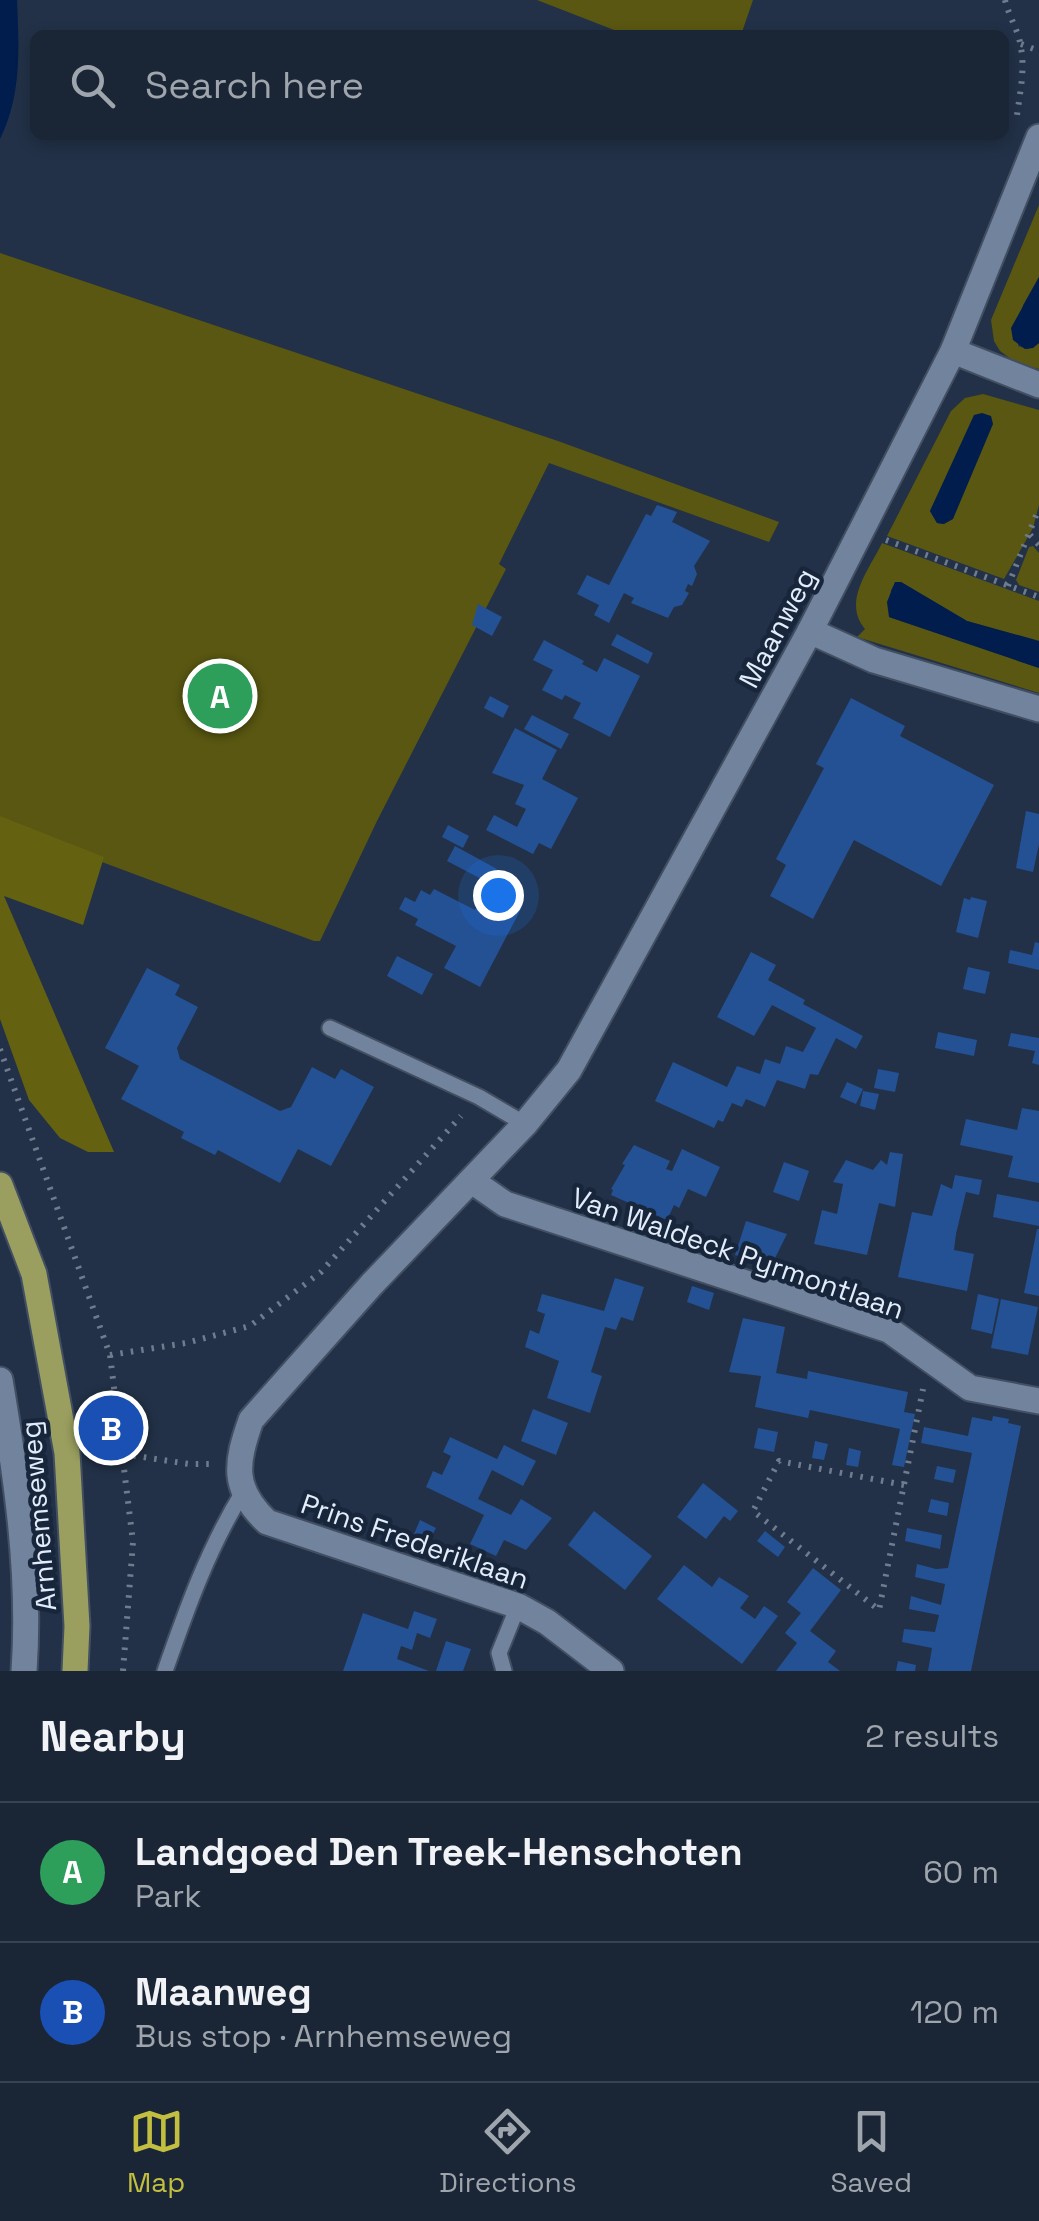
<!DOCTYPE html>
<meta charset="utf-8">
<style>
:root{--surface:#1a2535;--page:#232d3d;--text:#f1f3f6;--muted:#9fa5ad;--line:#384250;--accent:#c1be40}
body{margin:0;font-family:"Space Grotesk",sans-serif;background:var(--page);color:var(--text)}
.you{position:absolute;left:498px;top:895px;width:35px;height:35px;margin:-25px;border:8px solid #fff;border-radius:50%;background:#1a73e8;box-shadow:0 0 0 15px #1a73e833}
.badge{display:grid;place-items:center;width:65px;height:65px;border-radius:50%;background:var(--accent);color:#fff;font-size:32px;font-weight:700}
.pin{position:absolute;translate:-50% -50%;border:5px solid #fff;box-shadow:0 2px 10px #0006}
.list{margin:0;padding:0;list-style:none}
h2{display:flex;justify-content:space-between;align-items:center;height:130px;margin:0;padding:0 40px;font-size:42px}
h2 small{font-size:32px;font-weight:400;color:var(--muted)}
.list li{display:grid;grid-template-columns:65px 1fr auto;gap:30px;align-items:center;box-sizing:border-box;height:140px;padding:0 40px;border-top:2px solid var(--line)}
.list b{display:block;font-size:38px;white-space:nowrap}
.list p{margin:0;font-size:32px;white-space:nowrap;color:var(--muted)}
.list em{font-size:32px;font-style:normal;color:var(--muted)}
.icon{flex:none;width:55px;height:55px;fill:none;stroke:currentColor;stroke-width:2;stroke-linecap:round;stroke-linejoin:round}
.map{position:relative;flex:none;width:1039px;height:1671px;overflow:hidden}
.search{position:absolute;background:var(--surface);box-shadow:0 5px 15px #0003;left:30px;right:30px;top:30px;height:110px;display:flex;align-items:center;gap:25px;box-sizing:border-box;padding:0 35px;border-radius:15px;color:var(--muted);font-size:38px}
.sheet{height:410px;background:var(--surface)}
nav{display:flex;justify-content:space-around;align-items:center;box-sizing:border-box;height:140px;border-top:2px solid var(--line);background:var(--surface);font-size:28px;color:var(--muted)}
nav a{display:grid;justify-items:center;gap:5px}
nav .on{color:var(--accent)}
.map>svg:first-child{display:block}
.green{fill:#595711;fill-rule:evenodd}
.forest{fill:#646210}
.water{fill:#001d4d}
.building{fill:#235194}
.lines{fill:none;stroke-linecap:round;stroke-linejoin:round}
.service-casing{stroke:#424f62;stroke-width:19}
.minor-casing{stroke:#424f62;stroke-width:29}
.primary-casing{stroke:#424f62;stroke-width:29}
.path{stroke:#6f7c8f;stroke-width:6;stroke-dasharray:2.5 8;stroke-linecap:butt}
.service{stroke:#72839d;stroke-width:15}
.minor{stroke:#72839d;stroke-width:25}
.primary{stroke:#9a9f5f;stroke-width:25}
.labels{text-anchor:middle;stroke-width:9;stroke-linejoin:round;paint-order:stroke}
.street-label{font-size:28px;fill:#e2ecfb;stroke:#18263c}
</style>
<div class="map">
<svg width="1039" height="1671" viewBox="0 0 1039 1671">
<rect width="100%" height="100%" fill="#223147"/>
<!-- green -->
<g class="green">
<polygon points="537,0 753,0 741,35 627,35"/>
<polygon points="1039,205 1039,277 1023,305 1018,346 1028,349 1039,343 1039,369 1015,362 1000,351 994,341 991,320"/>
<polygon points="0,253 558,441 779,522 769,542 549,463 499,564 506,569 377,821 320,941 314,941 0,824"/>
<path d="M983 394 1039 410V505L1033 528 1004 579 887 536 951 411 965 398ZM976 414 944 524 937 523 930 511Z"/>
<path d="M882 543 1039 601V641L967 621 901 582 895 583 891 590 889 617 1039 668V693L857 637 865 629C842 602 869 570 882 543Z"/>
<polygon points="1033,546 1039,553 1039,592 1019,585 1016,580 1029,547"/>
</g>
<!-- forest -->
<polygon class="forest" points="0,816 104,857 83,925 4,896 114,1152 88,1152 60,1138 29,1100 0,1019"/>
<!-- water -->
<g class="water">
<path d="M0 0H17C19 47 22 95 0 139Z"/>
<polygon points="1039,277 1039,343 1033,348 1025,349 1013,340 1011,328"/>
<polygon points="982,413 991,416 993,424 953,519 944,524 937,523 930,511 974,415"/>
<polygon points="895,582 901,582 967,621 1039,641 1039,668 889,617 887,602"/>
</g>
<!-- building -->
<g class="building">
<polygon points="657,505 677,512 672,522 710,541 694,566 697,574 692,586 688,584 685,591 689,593 682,605 674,607 668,618 631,603 634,598 624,593 609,623 594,615 599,605 577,594 587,575 609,585 646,514 651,516"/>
<polygon points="478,604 502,617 492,636 472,625"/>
<polygon points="617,634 653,653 648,664 611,645"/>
<polygon points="544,640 584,661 582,664 597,672 604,658 640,676 610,737 573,718 581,703 565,695 562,700 542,690 553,670 533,660"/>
<polygon points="490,696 509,706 503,718 484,708"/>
<polygon points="851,698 905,726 900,736 994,785 941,886 854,840 813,919 770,896 786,865 776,859 824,768 816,764"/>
<polygon points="532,715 569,734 561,749 524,729"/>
<polygon points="515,728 557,750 542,779 578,798 551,849 539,843 533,854 486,830 494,815 517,827 526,809 515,804 524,785 492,773"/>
<polygon points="1026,811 1039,814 1039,844 1033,872 1016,868"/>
<polygon points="448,825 469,836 463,848 442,837"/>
<polygon points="455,846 497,869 489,883 447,861"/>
<polygon points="486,888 522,907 480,987 444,968 456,946 415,925 418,919 399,909 405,897 415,902 421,890 430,895 434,889 475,910"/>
<polygon points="971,897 987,901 978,938 956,932 964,898 970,900"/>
<polygon points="1035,942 1039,943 1039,970 1008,963 1010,950 1032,955"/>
<polygon points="751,952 776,965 768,980 805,1000 803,1004 863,1036 856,1049 836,1038 818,1075 810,1074 805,1089 777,1080 765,1107 746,1099 742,1107 732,1103 723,1122 718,1120 714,1128 655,1101 673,1062 727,1087 737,1066 760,1074 765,1059 780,1064 786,1046 803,1052 816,1028 772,1005 754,1036 717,1017"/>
<polygon points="397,956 433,974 422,995 387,976"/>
<polygon points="968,967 990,972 985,994 963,989"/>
<polygon points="147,968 180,985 175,995 198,1007 177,1048 180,1059 280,1111 291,1107 312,1067 335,1079 341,1069 374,1087 331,1166 298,1149 280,1183 218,1150 215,1155 181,1138 184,1132 121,1099 139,1066 105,1048"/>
<polygon points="938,1032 977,1040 974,1056 935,1048"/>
<polygon points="1011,1033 1039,1038 1039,1065 1032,1063 1035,1051 1008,1046"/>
<polygon points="878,1069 899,1073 895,1092 874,1088"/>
<polygon points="847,1082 863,1089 856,1104 840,1097"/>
<polygon points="863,1091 879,1094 875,1110 860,1106"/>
<polygon points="1022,1108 1039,1111 1039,1183 1008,1177 1013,1156 960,1145 966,1119 1017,1130"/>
<polygon points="634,1145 670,1161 666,1169 672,1171 682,1149 720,1167 706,1197 688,1189 679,1208 674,1205 667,1220 611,1195 613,1190 611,1189 625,1165 622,1164"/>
<polygon points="890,1152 903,1154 895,1207 879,1203 867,1255 814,1244 822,1210 837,1214 843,1184 833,1182 846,1160 873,1170 881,1160 887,1165"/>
<polygon points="784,1162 809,1171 799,1201 773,1192"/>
<polygon points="955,1175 982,1180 979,1195 966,1192 956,1234 954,1250 974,1254 967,1291 898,1277 912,1212 932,1216 941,1184 952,1189"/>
<polygon points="997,1194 1039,1202 1039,1226 993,1217"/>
<polygon points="746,1221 787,1234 771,1266 735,1255"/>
<polygon points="1037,1229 1039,1229 1039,1296 1024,1293"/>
<polygon points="615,1278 644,1287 633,1321 621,1317 616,1330 605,1327 591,1372 602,1376 590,1413 547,1398 559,1361 525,1347 530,1330 539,1334 545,1314 537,1311 542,1294 604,1311"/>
<polygon points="692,1286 714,1293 709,1310 687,1302"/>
<polygon points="978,1294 999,1299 992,1334 971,1329"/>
<polygon points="1001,1299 1038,1307 1028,1355 991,1348"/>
<polygon points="743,1318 785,1327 776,1373 807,1379 808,1371 908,1392 904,1412 915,1414 904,1467 892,1465 900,1429 810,1410 808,1418 755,1407 761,1376 729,1372"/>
<polygon points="533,1409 568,1423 556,1455 521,1441"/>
<polygon points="993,1416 1009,1419 1008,1423 1021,1426 971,1671 928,1671 932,1648 902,1642 904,1629 935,1632 939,1615 909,1609 911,1596 941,1605 945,1584 915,1577 917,1564 936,1569 948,1568 972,1453 921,1443 924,1427 968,1436 972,1417 992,1421"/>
<polygon points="758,1428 778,1432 774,1452 754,1448"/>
<polygon points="450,1437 497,1459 504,1445 536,1461 523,1486 492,1470 478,1499 511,1515 521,1499 552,1518 526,1550 504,1540 496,1556 470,1544 484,1515 426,1487 433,1471 442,1475 451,1456 443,1452"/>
<polygon points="815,1441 828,1444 824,1460 812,1458"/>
<polygon points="849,1448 861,1451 858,1467 846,1465"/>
<polygon points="937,1466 956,1470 953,1483 934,1479"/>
<polygon points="703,1483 738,1511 730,1521 724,1516 706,1539 677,1517"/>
<polygon points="931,1499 949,1503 947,1516 928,1512"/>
<polygon points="594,1511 652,1556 625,1590 568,1545"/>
<polygon points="420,1520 436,1528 429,1541 414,1534"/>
<polygon points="907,1528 942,1535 940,1549 905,1541"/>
<polygon points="765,1531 785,1547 778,1557 757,1541"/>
<polygon points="684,1565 712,1587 719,1577 749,1596 740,1608 755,1619 764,1606 778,1616 742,1664 657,1599"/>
<polygon points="813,1568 841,1590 810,1631 836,1651 828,1662 840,1671 776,1671 797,1643 785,1633 801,1613 787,1602"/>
<polygon points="414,1611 437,1619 430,1638 417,1633 412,1650 401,1646 397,1659 429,1671 343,1671 363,1613 408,1629"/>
<polygon points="446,1641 471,1649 463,1671 436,1671"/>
<polygon points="898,1661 916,1665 915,1671 896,1671"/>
</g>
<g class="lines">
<!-- service casing -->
<g class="service-casing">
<g id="service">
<polyline points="330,1028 479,1097 525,1124"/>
<path d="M165 1671C187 1608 208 1549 243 1492"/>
<polyline points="504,1671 499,1653 518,1606"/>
</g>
</g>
<!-- minor casing -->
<g class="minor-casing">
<g id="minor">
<polyline points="953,351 1039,385"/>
<polyline points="810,631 874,660 1039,709"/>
<polyline points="472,1181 505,1204 889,1330 970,1388 1039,1401"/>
<path d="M0 1380C16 1475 31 1574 24 1671"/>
<path d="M611 1671 547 1622 518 1606 267 1522C231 1488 236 1463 251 1420L372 1284 525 1124 569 1070 810 631 953 351 1039 137"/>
</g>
</g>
<!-- primary casing -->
<g class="primary-casing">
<polyline id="primary" points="0,1185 34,1274 67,1453 77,1626 75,1671"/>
</g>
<!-- path -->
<g class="path">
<path d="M1005 0C1009 17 1019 31 1021 48 1025 70 1020 93 1017 115"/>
<polyline points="1021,44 1039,51"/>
<polyline points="1030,535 1039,545"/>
<polyline points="886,540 1039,597"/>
<polyline points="1008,586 1039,508"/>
<polyline points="0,1049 110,1355 133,1542 123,1671"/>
<polyline points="110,1355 186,1343 250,1326 321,1272 461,1116"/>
<polyline points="123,1454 189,1464 211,1464"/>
<polyline points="904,1485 779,1461 753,1511 879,1610 923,1389"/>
</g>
<!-- service -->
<use href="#service" class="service"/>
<!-- minor -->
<use href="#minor" class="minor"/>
<!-- primary -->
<use href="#primary" class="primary"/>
</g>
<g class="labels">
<!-- street labels -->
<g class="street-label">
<text transform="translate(777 628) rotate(-62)" y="10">Maanweg</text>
<text transform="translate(738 1253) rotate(19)" y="10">Van Waldeck Pyrmontlaan</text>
<text transform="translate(38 1516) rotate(-95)" y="10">Arnhemseweg</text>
<text transform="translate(415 1541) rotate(19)" y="10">Prins Frederiklaan</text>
</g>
</g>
</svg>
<div class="you"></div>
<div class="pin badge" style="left:220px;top:696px;background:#2e9e5b">A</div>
<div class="pin badge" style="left:111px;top:1428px;background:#1a4fb4">B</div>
<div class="search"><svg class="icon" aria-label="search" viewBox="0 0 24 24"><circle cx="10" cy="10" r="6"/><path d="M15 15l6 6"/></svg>Search here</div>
</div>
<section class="sheet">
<h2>Nearby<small>2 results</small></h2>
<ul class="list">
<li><span class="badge" style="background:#2e9e5b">A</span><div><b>Landgoed Den Treek-Henschoten</b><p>Park</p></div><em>60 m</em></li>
<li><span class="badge" style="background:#1a4fb4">B</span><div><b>Maanweg</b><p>Bus stop · Arnhemseweg</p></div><em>120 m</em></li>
</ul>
</section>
<nav>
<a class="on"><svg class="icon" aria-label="map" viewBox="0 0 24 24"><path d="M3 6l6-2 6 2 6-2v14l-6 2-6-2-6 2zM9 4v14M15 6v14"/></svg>Map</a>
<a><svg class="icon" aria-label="directions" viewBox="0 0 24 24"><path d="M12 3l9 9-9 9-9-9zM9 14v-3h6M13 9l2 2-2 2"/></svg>Directions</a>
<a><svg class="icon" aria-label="saved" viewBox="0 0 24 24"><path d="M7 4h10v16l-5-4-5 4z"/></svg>Saved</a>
</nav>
